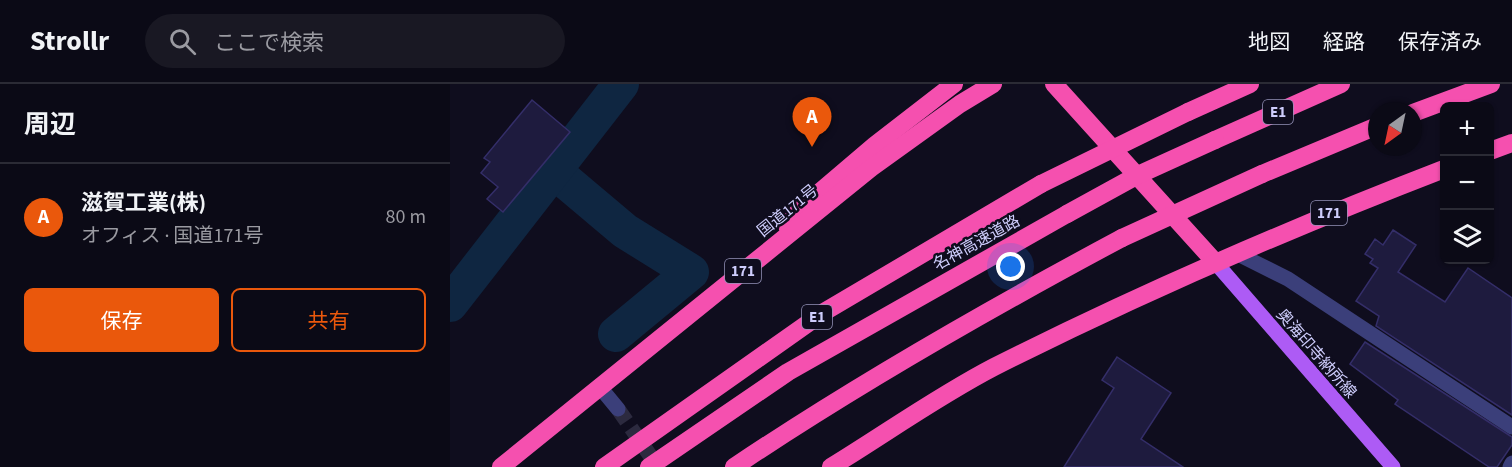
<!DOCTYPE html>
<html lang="ja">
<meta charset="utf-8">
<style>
:root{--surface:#0b0a16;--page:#191823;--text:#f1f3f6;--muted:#9a9aa1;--line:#2b2b35;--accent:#ea580c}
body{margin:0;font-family:"Source Sans 3","Noto Sans JP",sans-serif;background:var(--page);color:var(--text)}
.controls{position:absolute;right:18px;top:18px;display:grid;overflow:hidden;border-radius:9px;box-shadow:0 2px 4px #0004}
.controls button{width:54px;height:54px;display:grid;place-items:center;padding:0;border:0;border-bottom:2px solid var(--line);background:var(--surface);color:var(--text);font:30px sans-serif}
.compass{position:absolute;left:918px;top:18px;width:54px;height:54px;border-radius:50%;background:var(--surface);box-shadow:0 2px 4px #0004;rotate:213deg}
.you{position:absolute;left:561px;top:183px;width:21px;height:21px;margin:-15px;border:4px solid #fff;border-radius:50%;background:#1a73e8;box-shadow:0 0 0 9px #1a73e833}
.badge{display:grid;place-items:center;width:39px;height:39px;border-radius:50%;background:var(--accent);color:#fff;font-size:20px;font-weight:700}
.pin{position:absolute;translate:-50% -50px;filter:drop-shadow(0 2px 3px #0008)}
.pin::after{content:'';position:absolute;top:32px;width:21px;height:18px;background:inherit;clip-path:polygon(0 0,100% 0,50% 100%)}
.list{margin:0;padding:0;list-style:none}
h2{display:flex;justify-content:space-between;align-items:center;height:78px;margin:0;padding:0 24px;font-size:26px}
h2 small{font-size:20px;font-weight:400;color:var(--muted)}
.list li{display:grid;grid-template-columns:39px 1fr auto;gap:18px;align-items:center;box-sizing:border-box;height:108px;padding:0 24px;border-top:2px solid var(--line)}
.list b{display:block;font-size:22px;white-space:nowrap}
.list p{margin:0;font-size:20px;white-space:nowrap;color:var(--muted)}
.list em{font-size:20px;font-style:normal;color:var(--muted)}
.actions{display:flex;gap:12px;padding:18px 24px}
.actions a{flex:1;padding:14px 0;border:2px solid var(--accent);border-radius:9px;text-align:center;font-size:21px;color:var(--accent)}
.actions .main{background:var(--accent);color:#fff}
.icon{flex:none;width:33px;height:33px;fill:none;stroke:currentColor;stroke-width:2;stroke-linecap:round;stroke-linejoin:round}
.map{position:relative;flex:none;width:1062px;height:383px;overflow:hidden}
header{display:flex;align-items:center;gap:36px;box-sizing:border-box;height:84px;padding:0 30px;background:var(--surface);border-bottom:2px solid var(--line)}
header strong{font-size:28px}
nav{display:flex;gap:33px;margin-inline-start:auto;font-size:21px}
.search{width:420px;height:54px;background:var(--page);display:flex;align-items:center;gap:15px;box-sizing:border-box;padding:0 21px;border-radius:33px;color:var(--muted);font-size:22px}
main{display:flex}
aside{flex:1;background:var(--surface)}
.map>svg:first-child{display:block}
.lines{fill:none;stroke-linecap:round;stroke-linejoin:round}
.river{stroke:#0f2641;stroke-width:36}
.building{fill:#1e1b3e;stroke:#342e69;stroke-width:1.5}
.minor-tunnel{stroke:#2c2a3f;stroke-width:15;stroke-dasharray:15 8;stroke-linecap:butt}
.minor{stroke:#3b3f7a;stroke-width:15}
.major{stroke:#ad5bf5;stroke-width:15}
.highway{stroke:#f550af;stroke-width:18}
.highway-bridge{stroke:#f550af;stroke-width:18}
.labels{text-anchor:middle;stroke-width:5;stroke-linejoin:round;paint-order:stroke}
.shield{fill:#0f0d1e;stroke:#9593b9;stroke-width:1.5}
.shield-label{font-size:15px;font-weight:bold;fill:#cecdfc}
.street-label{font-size:16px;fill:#cecdfc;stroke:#0f0d1e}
</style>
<header>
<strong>Strollr</strong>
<div class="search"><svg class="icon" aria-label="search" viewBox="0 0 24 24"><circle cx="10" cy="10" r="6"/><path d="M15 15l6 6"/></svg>ここで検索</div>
<nav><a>地図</a><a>経路</a><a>保存済み</a></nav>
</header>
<main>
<aside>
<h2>周辺<small></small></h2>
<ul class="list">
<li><span class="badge">A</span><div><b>滋賀工業(株)</b><p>オフィス · 国道171号</p></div><em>80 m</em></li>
</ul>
<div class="actions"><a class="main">保存</a><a>共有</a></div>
</aside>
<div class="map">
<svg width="1062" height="383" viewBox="0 0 1062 383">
<rect width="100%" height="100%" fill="#0f0d1e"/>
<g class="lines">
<!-- river -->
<g class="river">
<polyline points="105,88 175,147 241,188 166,250"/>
<polyline points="0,220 171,0"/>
</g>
</g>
<!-- building -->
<g class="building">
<polygon points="82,16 120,48 53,128 37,115 48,103 31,89 40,78 34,74"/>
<polygon points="943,146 966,161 948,188 995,218 1018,184 1062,214 1062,331 926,242 929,232 906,217 928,184 920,179 923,175 915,170 925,155 933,161"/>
<polygon points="915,258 1062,353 1062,361 1047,383 1039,383 945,320 948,316 900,280"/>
<polygon points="667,273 721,309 691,355 733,383 614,383 664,304 652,296"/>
</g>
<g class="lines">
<!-- minor-tunnel -->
<polyline class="minor-tunnel" points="168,325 208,383"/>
<!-- minor -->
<g class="minor">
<polyline points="786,169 838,195 1062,343"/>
<polyline points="149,302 168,325"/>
<polyline points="1060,383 1062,379"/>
</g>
<!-- major -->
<polyline class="major" points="765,178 943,383"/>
<!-- highway -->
<g class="highway">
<polyline points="604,0 765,178"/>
<polyline points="738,28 800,0"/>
<polyline points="963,29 1041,0"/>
<polyline points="765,56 891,0"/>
<polyline points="1040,67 1062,59"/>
<polyline points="812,90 927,42"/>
<polyline points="337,142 351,124 425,61 504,0"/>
<polyline points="51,383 421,84 510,20 543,0"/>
<polyline points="154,383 374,228 591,100"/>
<polyline points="199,383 338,288 617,130"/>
<path d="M284 383C409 299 539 225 672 154"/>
<path d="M381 383C435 350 488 312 544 283 691 209 841 144 994 85"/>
</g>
<!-- highway-bridge -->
<g class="highway-bridge">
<polyline points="591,100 738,28"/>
<polyline points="617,130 688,91 765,56"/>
<polyline points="672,154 812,90"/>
</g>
</g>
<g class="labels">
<!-- shield labels -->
<g class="shield">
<rect x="813" y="16" width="30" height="24" rx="4.5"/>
<rect x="861" y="117" width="36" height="24" rx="4.5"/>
<rect x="275" y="175" width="36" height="24" rx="4.5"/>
<rect x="352" y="221" width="30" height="24" rx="4.5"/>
</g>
<g class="shield-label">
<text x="828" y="33">E1</text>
<text x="879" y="134">171</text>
<text x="293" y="192">171</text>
<text x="367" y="238">E1</text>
</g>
<!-- street labels -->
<g class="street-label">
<text transform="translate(337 126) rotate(-39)" y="6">国道171号</text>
<text transform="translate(526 158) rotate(-29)" y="6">名神高速道路</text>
<text transform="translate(867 269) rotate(49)" y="6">奥海印寺納所線</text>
</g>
</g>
</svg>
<div class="controls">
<button>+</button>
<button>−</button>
<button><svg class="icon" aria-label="layers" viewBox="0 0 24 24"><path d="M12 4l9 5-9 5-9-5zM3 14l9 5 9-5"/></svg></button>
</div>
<svg class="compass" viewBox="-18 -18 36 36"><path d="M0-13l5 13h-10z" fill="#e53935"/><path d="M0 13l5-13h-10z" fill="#9a9aa1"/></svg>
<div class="you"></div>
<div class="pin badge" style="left:362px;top:63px">A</div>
</div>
</main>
